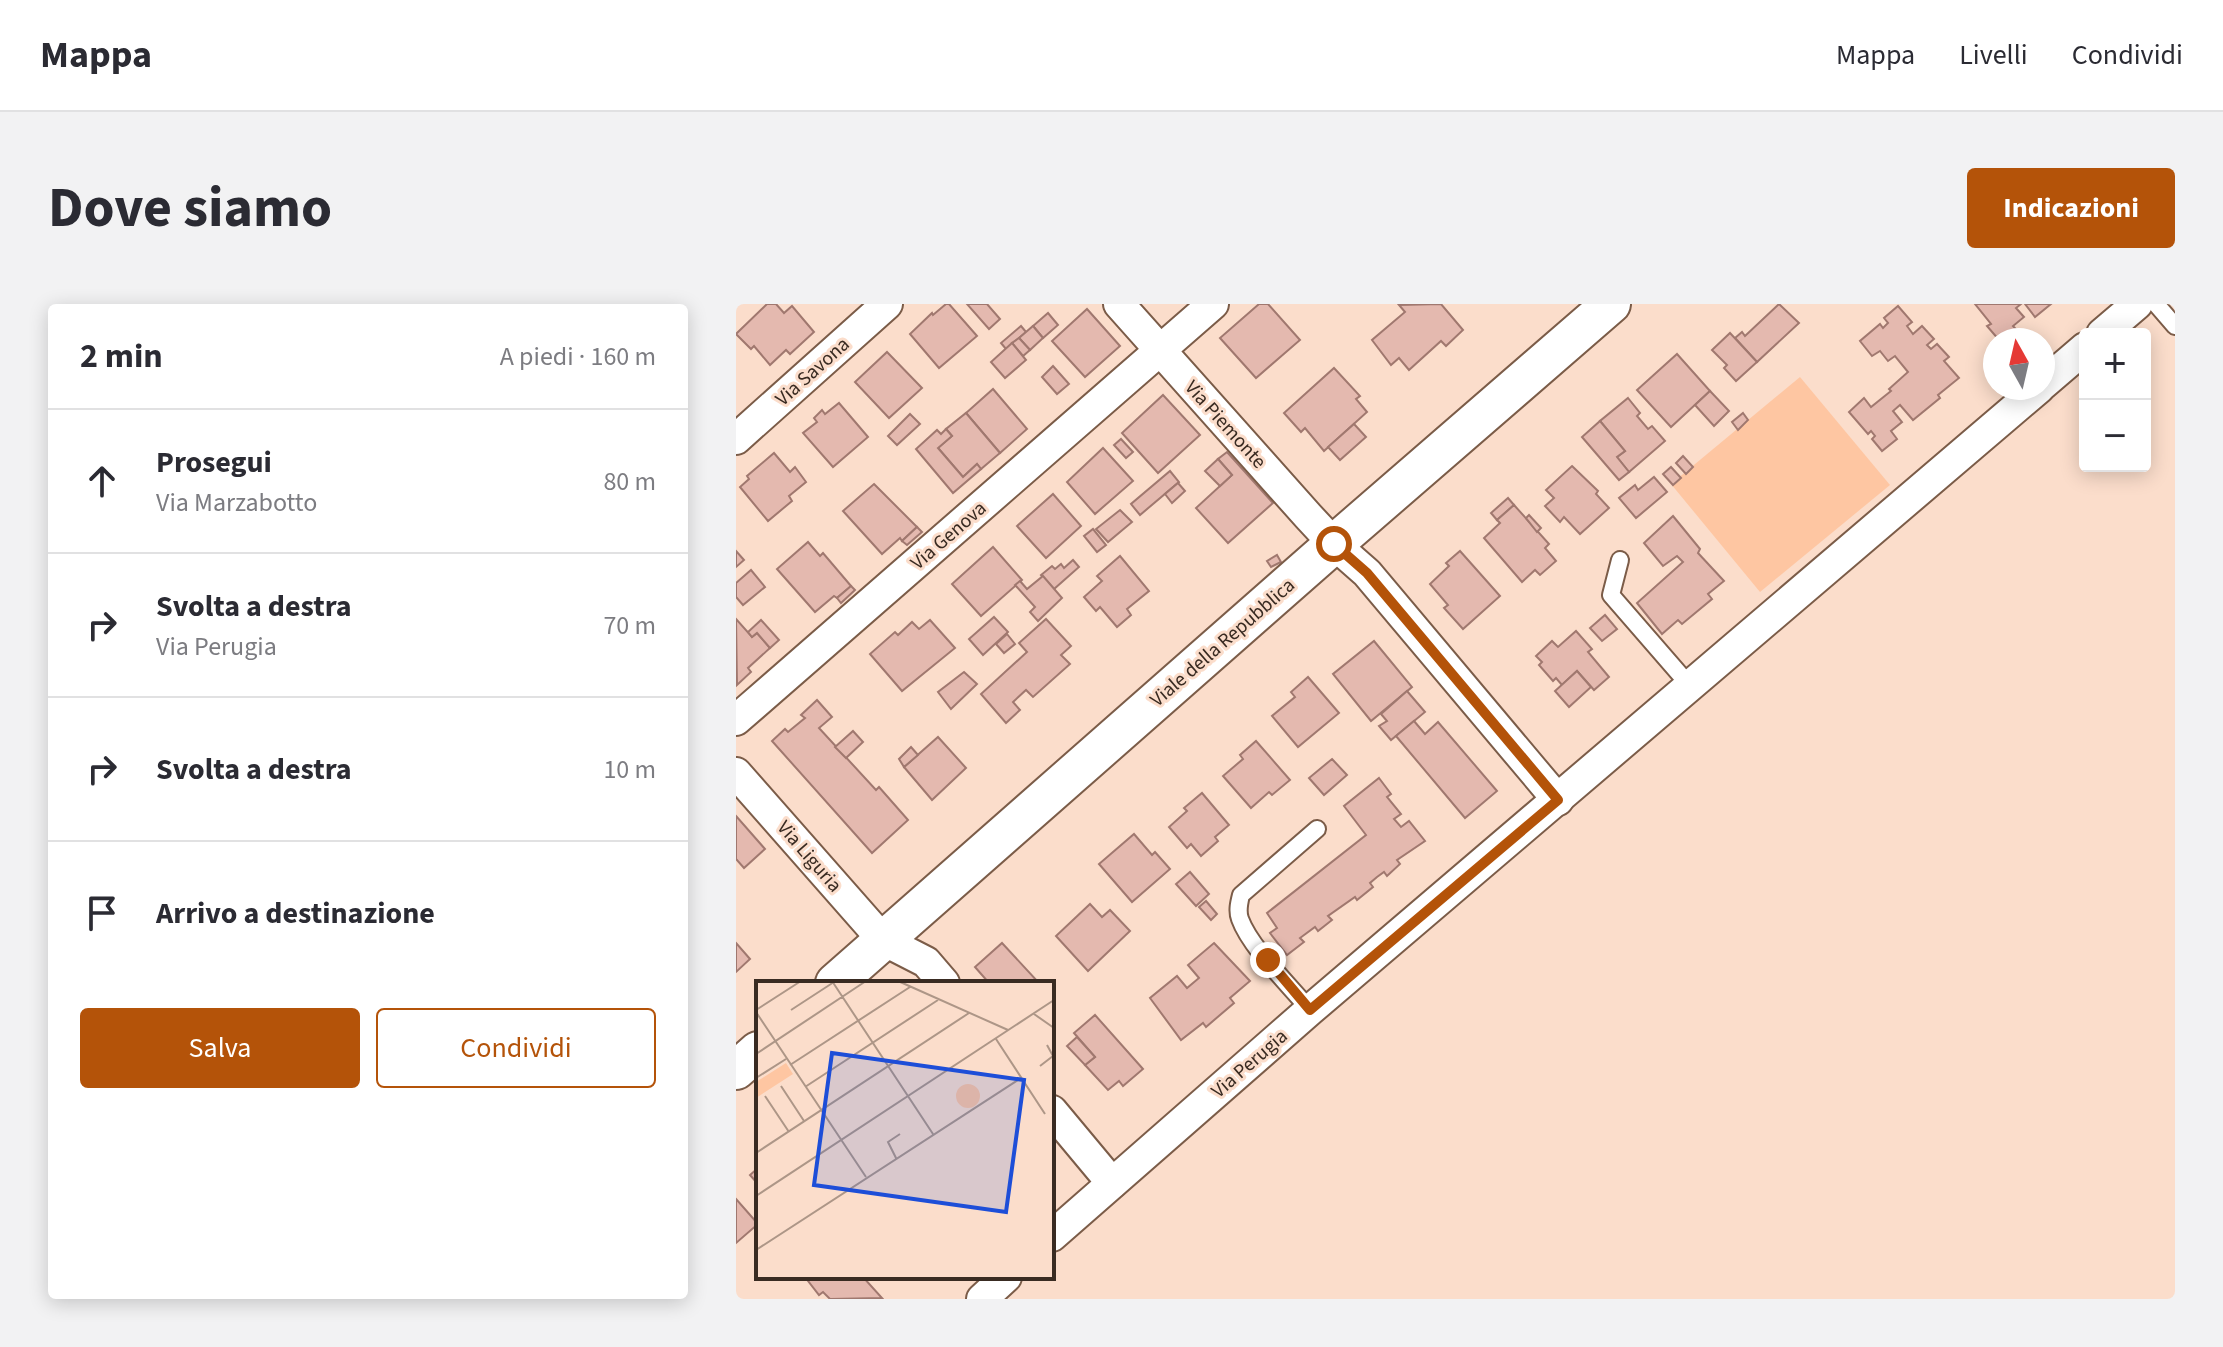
<!DOCTYPE html>
<html lang="it">
<meta charset="utf-8">
<style>
:root{--surface:#fff;--page:#f2f2f3;--text:#2b2b33;--muted:#7c7c81;--line:#e1e1e2;--accent:#b45309}
body{margin:0;font-family:"Source Sans 3",sans-serif;background:var(--page);color:var(--text)}
.controls{position:absolute;right:24px;top:24px;display:grid;overflow:hidden;border-radius:8px;box-shadow:0 4px 20px #0003}
.controls button{width:72px;height:72px;display:grid;place-items:center;padding:0;border:0;border-bottom:2px solid var(--line);background:var(--surface);color:var(--text);font:40px sans-serif}
.compass{position:absolute;left:1247px;top:24px;width:72px;height:72px;border-radius:50%;background:var(--surface);box-shadow:0 4px 20px #0003;rotate:352deg}
.stop{position:absolute;width:24px;height:24px;margin:-18px;border:6px solid #b45309;border-radius:50%;background:#fff}
.stop.end{background:#b45309;border-color:#fff;box-shadow:0 2px 8px #0008}
.list{margin:0;padding:0;list-style:none}
h2{display:flex;justify-content:space-between;align-items:center;height:104px;margin:0;padding:0 32px;font-size:34px}
h2 small{font-size:26px;font-weight:400;color:var(--muted)}
.list li{display:grid;grid-template-columns:52px 1fr auto;gap:24px;align-items:center;box-sizing:border-box;height:144px;padding:0 32px;border-top:2px solid var(--line)}
.list b{display:block;font-size:30px;white-space:nowrap}
.list p{margin:0;font-size:26px;white-space:nowrap;color:var(--muted)}
.list em{font-size:26px;font-style:normal;color:var(--muted)}
.actions{display:flex;gap:16px;padding:24px 32px}
.actions a{flex:1;padding:18px 0;border:2px solid var(--accent);border-radius:8px;text-align:center;font-size:28px;color:var(--accent)}
.actions .main{background:var(--accent);color:#fff}
.icon{flex:none;width:44px;height:44px;fill:none;stroke:currentColor;stroke-width:2;stroke-linecap:round;stroke-linejoin:round}
.map{position:relative;flex:none;width:1439px;height:995px;overflow:hidden;border-radius:8px}
header{display:flex;align-items:center;gap:48px;box-sizing:border-box;height:112px;padding:0 40px;background:var(--surface);border-bottom:2px solid var(--line)}
header strong{font-size:38px}
nav{display:flex;gap:44px;margin-inline-start:auto;font-size:28px}
.intro{display:flex;align-items:center;justify-content:space-between;box-sizing:border-box;height:192px;padding:0 48px}
h1{margin:0;font-size:56px}
.button{padding:20px 36px;border-radius:8px;background:var(--accent);color:#fff;font-size:28px;font-weight:700}
main{display:flex;gap:48px;padding:0 48px}
aside{flex:1;background:var(--surface);border-radius:8px;box-shadow:0 4px 20px #0003}
.map>svg:first-child{display:block}
.green{fill:#fec6a2}
.building{fill:#e4b9af;stroke:#a0786f;stroke-width:2}
.lines{fill:none;stroke-linecap:round;stroke-linejoin:round}
.service-casing{stroke:#7b5c48;stroke-width:20}
.minor-casing{stroke:#7b5c48;stroke-width:34}
.tertiary-casing{stroke:#7b5c48;stroke-width:42}
.service{stroke:#fff;stroke-width:16}
.minor{stroke:#fff;stroke-width:30}
.tertiary{stroke:#fff;stroke-width:38}
.route{stroke:#b45309;stroke-width:10}
.labels{text-anchor:middle;stroke-width:6;stroke-linejoin:round;paint-order:stroke}
.street-label{font-size:20px;fill:#392b22;stroke:#fbddcb}
.inset-road{fill:none;stroke:#ad9687;stroke-width:2}
.view{fill:#1d4ed8;fill-opacity:0.15;stroke:#1d4ed8;stroke-width:4}
.inset-edge{fill:none;stroke:#392b22;stroke-width:4}
</style>
<header>
<strong>Mappa</strong>
<nav><a>Mappa</a><a>Livelli</a><a>Condividi</a></nav>
</header>
<div class="intro"><h1>Dove siamo</h1><a class="button">Indicazioni</a></div>
<main>
<aside>
<h2>2 min<small>A piedi · 160 m</small></h2>
<ul class="list">
<li><svg class="icon" aria-label="ahead" viewBox="0 0 24 24"><path d="M12 20V5M6 11l6-6 6 6"/></svg><div><b>Prosegui</b><p>Via Marzabotto</p></div><em>80 m</em></li>
<li><svg class="icon" aria-label="right" viewBox="0 0 24 24"><path d="M7 20v-9h11M14 6l5 5-5 5"/></svg><div><b>Svolta a destra</b><p>Via Perugia</p></div><em>70 m</em></li>
<li><svg class="icon" aria-label="right" viewBox="0 0 24 24"><path d="M7 20v-9h11M14 6l5 5-5 5"/></svg><div><b>Svolta a destra</b></div><em>10 m</em></li>
<li><svg class="icon" aria-label="arrive" viewBox="0 0 24 24"><path d="M6 21V4h12l-3 4 3 4H6"/></svg><div><b>Arrivo a destinazione</b></div></li>
</ul>
<div class="actions"><a class="main">Salva</a><a>Condividi</a></div>
</aside>
<div class="map">
<svg width="1439" height="995" viewBox="0 0 1439 995">
<rect width="100%" height="100%" fill="#fbddcb"/>
<!-- green -->
<polygon class="green" points="1064,73 1154,181 1024,288 935,180"/>
<!-- building -->
<g class="building">
<polygon points="31,0 40,0 48,9 56,2 78,28 54,50 50,46 34,61 18,42 15,45 0,30"/>
<polygon points="210,0 213,0 241,32 203,64 174,30 196,9 197,11"/>
<polygon points="231,0 251,0 264,15 253,25"/>
<polygon points="523,0 532,0 564,36 520,74 484,34"/>
<polygon points="705,0 727,26 710,42 705,37 673,66 663,54 655,61 636,36 669,8 663,1"/>
<polygon points="1043,0 1063,19 1021,58 999,34 1006,28 1009,32"/>
<polygon points="1239,0 1285,0 1280,4 1288,13 1277,22 1284,30 1277,36 1263,36 1251,22 1255,20"/>
<polygon points="1289,0 1315,0 1299,13"/>
<polygon points="1162,2 1176,18 1171,22 1177,30 1186,22 1198,35 1191,41 1195,45 1201,40 1213,53 1208,57 1223,74 1202,91 1204,94 1177,116 1164,101 1157,107 1166,118 1155,127 1161,135 1146,147 1136,135 1139,132 1135,127 1132,130 1113,108 1128,94 1135,103 1155,87 1153,85 1172,68 1159,52 1152,57 1144,47 1136,52 1124,37 1144,20 1147,24 1152,19 1148,14"/>
<polygon points="351,5 384,42 349,73 316,37"/>
<polygon points="312,9 322,21 307,34 297,22"/>
<polygon points="285,22 290,28 270,45 265,39"/>
<polygon points="297,22 307,34 294,46 283,34"/>
<polygon points="994,29 1021,58 1000,77 988,64 991,61 976,46"/>
<polygon points="283,34 294,46 287,52 276,39"/>
<polygon points="276,39 290,56 269,74 255,58"/>
<polygon points="151,48 186,84 153,114 119,78"/>
<polygon points="941,50 974,87 935,123 901,86"/>
<polygon points="317,62 333,80 321,90 306,73"/>
<polygon points="598,64 624,92 620,95 631,108 588,147 569,124 565,128 548,109"/>
<polygon points="257,85 291,125 264,149 230,109"/>
<polygon points="974,87 993,107 978,122 959,101"/>
<polygon points="427,91 464,131 422,169 386,129"/>
<polygon points="892,94 904,109 901,112 912,125 916,122 929,137 893,168 881,153 889,147 864,117"/>
<polygon points="103,99 132,133 97,163 67,129 81,118 78,114 86,106 89,110"/>
<polygon points="230,109 264,149 245,165 241,160 227,173 202,144 216,132 210,125"/>
<polygon points="1007,109 1012,116 1002,126 996,118"/>
<polygon points="174,110 184,120 161,141 152,132"/>
<polygon points="864,117 889,147 881,153 893,168 883,176 846,133"/>
<polygon points="618,120 630,133 604,156 592,143"/>
<polygon points="210,125 216,132 202,144 227,173 241,160 245,165 217,189 180,145 201,126 205,130"/>
<polygon points="385,135 397,148 390,154 378,141"/>
<polygon points="367,144 397,177 359,210 331,178"/>
<polygon points="491,148 537,199 492,239 460,204 496,171 482,155"/>
<polygon points="38,149 54,168 59,163 70,178 53,192 56,197 32,217 4,183 13,175 11,172"/>
<polygon points="947,152 957,163 950,170 940,159"/>
<polygon points="482,155 496,171 484,182 469,167"/>
<polygon points="836,162 862,187 860,190 873,204 844,230 828,213 824,218 809,202 818,194 810,186"/>
<polygon points="935,163 945,174 937,181 927,170"/>
<polygon points="434,167 443,178 404,211 395,200"/>
<polygon points="918,173 931,188 900,214 883,194 899,181 902,186"/>
<polygon points="442,179 449,187 436,199 429,190"/>
<polygon points="138,180 181,223 166,237 164,234 146,250 107,207"/>
<polygon points="317,190 345,222 310,254 281,222"/>
<polygon points="772,194 778,201 761,216 755,209"/>
<polygon points="778,201 813,240 809,244 820,257 804,271 799,266 786,278 748,234 764,219 761,216"/>
<polygon points="384,206 396,218 372,238 360,225"/>
<polygon points="793,211 805,224 801,228 790,214"/>
<polygon points="937,212 964,245 962,249 988,277 972,290 976,295 946,320 942,316 926,330 901,299 947,258 941,252 927,262 908,239"/>
<polygon points="181,223 186,228 171,241 166,237"/>
<polygon points="357,225 370,241 361,248 348,232"/>
<polygon points="72,238 84,252 87,249 115,282 101,294 98,292 79,308 41,265"/>
<polygon points="257,243 286,276 245,312 216,280"/>
<polygon points="0,247 8,256 0,263"/>
<polygon points="724,247 764,292 727,325 708,304 712,301 694,280 713,262 710,259"/>
<polygon points="541,251 545,258 535,263 531,257"/>
<polygon points="384,252 413,287 391,305 395,311 381,323 364,303 360,307 348,293 366,277 361,272"/>
<polygon points="337,256 343,263 318,285 305,271 316,262 319,265 325,260 328,264"/>
<polygon points="15,266 29,283 7,301 0,293 0,279"/>
<polygon points="307,272 326,294 302,317 294,308 299,303 279,281 284,277 291,285"/>
<polygon points="115,282 119,286 105,299 101,294"/>
<polygon points="869,311 881,325 866,337 854,324"/>
<polygon points="258,313 272,328 247,351 233,335"/>
<polygon points="0,315 16,333 21,329 34,344 12,364 15,368 1,381"/>
<polygon points="310,315 335,342 325,351 334,360 297,393 290,386 277,398 284,406 270,419 245,390 291,348 283,339"/>
<polygon points="25,316 43,336 34,344 21,329 16,333 12,328"/>
<polygon points="194,316 219,344 166,387 134,350 159,328 162,331 176,318 183,325"/>
<polygon points="840,327 856,345 852,348 873,373 858,386 841,367 826,381 820,374 817,377 803,361 806,358 800,352 816,337 822,343"/>
<polygon points="271,330 279,340 268,349 260,340"/>
<polygon points="638,337 676,383 635,417 597,370"/>
<polygon points="841,367 855,383 833,403 819,387"/>
<polygon points="228,368 241,380 215,405 202,388"/>
<polygon points="572,373 603,409 562,443 536,412 559,393 555,388"/>
<polygon points="671,387 689,408 655,436 643,422 651,417 645,410"/>
<polygon points="81,396 96,413 83,424 140,486 143,483 172,516 136,549 36,437 49,425 52,428 69,414 65,411"/>
<polygon points="678,417 689,430 702,418 761,487 729,514 660,432"/>
<polygon points="117,427 127,438 110,454 99,443"/>
<polygon points="202,433 230,464 196,496 168,463"/>
<polygon points="520,437 554,476 536,491 533,488 515,504 487,472 507,455 504,451"/>
<polygon points="175,443 182,451 168,463 163,455"/>
<polygon points="596,455 611,471 588,491 573,474"/>
<polygon points="643,474 655,490 651,493 665,510 658,515 665,523 673,517 689,537 661,556 664,560 651,572 648,568 641,573 634,579 637,583 621,596 619,593 592,612 596,616 582,627 579,623 564,634 568,638 551,651 534,629 541,624 531,609 630,531 608,502"/>
<polygon points="466,489 493,521 479,533 482,537 465,552 455,540 451,544 433,523 451,507 448,504"/>
<polygon points="0,512 29,545 8,564 0,555"/>
<polygon points="398,530 416,551 419,548 434,565 396,598 363,560"/>
<polygon points="454,568 473,590 460,602 440,580"/>
<polygon points="470,597 481,610 475,616 463,603"/>
<polygon points="354,600 366,613 374,606 394,627 352,667 320,632"/>
<polygon points="0,639 14,655 0,668"/>
<polygon points="266,639 303,679 253,679 239,663"/>
<polygon points="478,639 514,677 494,694 498,699 470,723 467,719 445,736 414,694 441,672 451,684 463,674 452,661"/>
<polygon points="359,711 407,765 387,782 383,777 372,786 349,761 359,753 338,729"/>
<polygon points="341,733 359,753 349,761 331,742"/>
<polygon points="22,864 22,880 14,871"/>
<polygon points="0,895 22,920 0,939"/>
<polygon points="69,973 127,973 146,994 94,995 87,988 83,991"/>
</g>
<g class="lines">
<!-- service casing -->
<g class="service-casing">
<g id="service">
<polyline points="1420,0 1439,22"/>
<polyline points="884,256 875,291 954,382"/>
<path d="M574 706C554 682 514 643 504 615 501 607 503 599 505 591L581 525"/>
</g>
</g>
<!-- minor casing -->
<g class="minor-casing">
<g id="minor">
<polyline points="383,0 572,212 598,240 631,269 822,496"/>
<polyline points="1366,30 1401,0"/>
<polyline points="1307,80 1349,44"/>
<polyline points="0,135 151,0"/>
<polyline points="0,416 477,0"/>
<polyline points="0,469 147,636 190,658 208,679"/>
<polyline points="316,807 376,879"/>
<polyline points="316,932 574,706 1303,84"/>
<polyline points="246,995 270,973"/>
</g>
</g>
<!-- tertiary casing -->
<g class="tertiary-casing">
<g id="tertiary">
<polyline points="99,679 598,240 875,0"/>
<polyline points="0,766 22,747"/>
</g>
</g>
<!-- service -->
<use href="#service" class="service"/>
<!-- minor -->
<use href="#minor" class="minor"/>
<!-- tertiary -->
<use href="#tertiary" class="tertiary"/>
</g>
<g class="lines">
<!-- route -->
<polyline class="route" points="532,656 574,706 822,496 631,269 598,240"/>
</g>
<g class="labels">
<!-- street labels -->
<g class="street-label">
<text transform="translate(76 67) rotate(-42)" y="7">Via Savona</text>
<text transform="translate(490 120) rotate(48)" y="7">Via Piemonte</text>
<text transform="translate(212 231) rotate(-41)" y="7">Via Genova</text>
<text transform="translate(486 338) rotate(-41)" y="7">Viale della Repubblica</text>
<text transform="translate(74 552) rotate(49)" y="7">Via Liguria</text>
<text transform="translate(513 759) rotate(-41)" y="7">Via Perugia</text>
</g>
</g>
<!-- overview -->
<g transform="translate(20 677)">
<rect width="298" height="298" fill="#fbddcb"/>
<path d="M30 82 37 93 0 117V101ZM200 115a12 12 0 1 1 24 0a12 12 0 1 1-24 0Z" fill="#fec6a2"/>
<path class="inset-road" d="M76 0 177 153M142 0 252 49M0 29 45 0M35 29 78 1M0 31 110 196M278 33 298 47M240 58 289 133M0 73 110 0M34 84 154 6M284 85 297 75 291 64M0 97 30 78M25 105 48 140M49 106 182 19M9 115 33 151M0 172 213 32M140 177 132 161 144 153M0 215 298 19M0 269 265 97"/>
<path class="view" d="M76 72 268 99 250 231 58 204Z"/>
<rect width="298" height="298" class="inset-edge"/>
</g>
</svg>
<div class="controls">
<button>+</button>
<button>−</button>
</div>
<svg class="compass" viewBox="-18 -18 36 36"><path d="M0-13l5 13h-10z" fill="#e53935"/><path d="M0 13l5-13h-10z" fill="#7c7c81"/></svg>
<div class="stop" style="left:598px;top:240px"></div>
<div class="stop end" style="left:532px;top:656px"></div>
</div>
</main>
